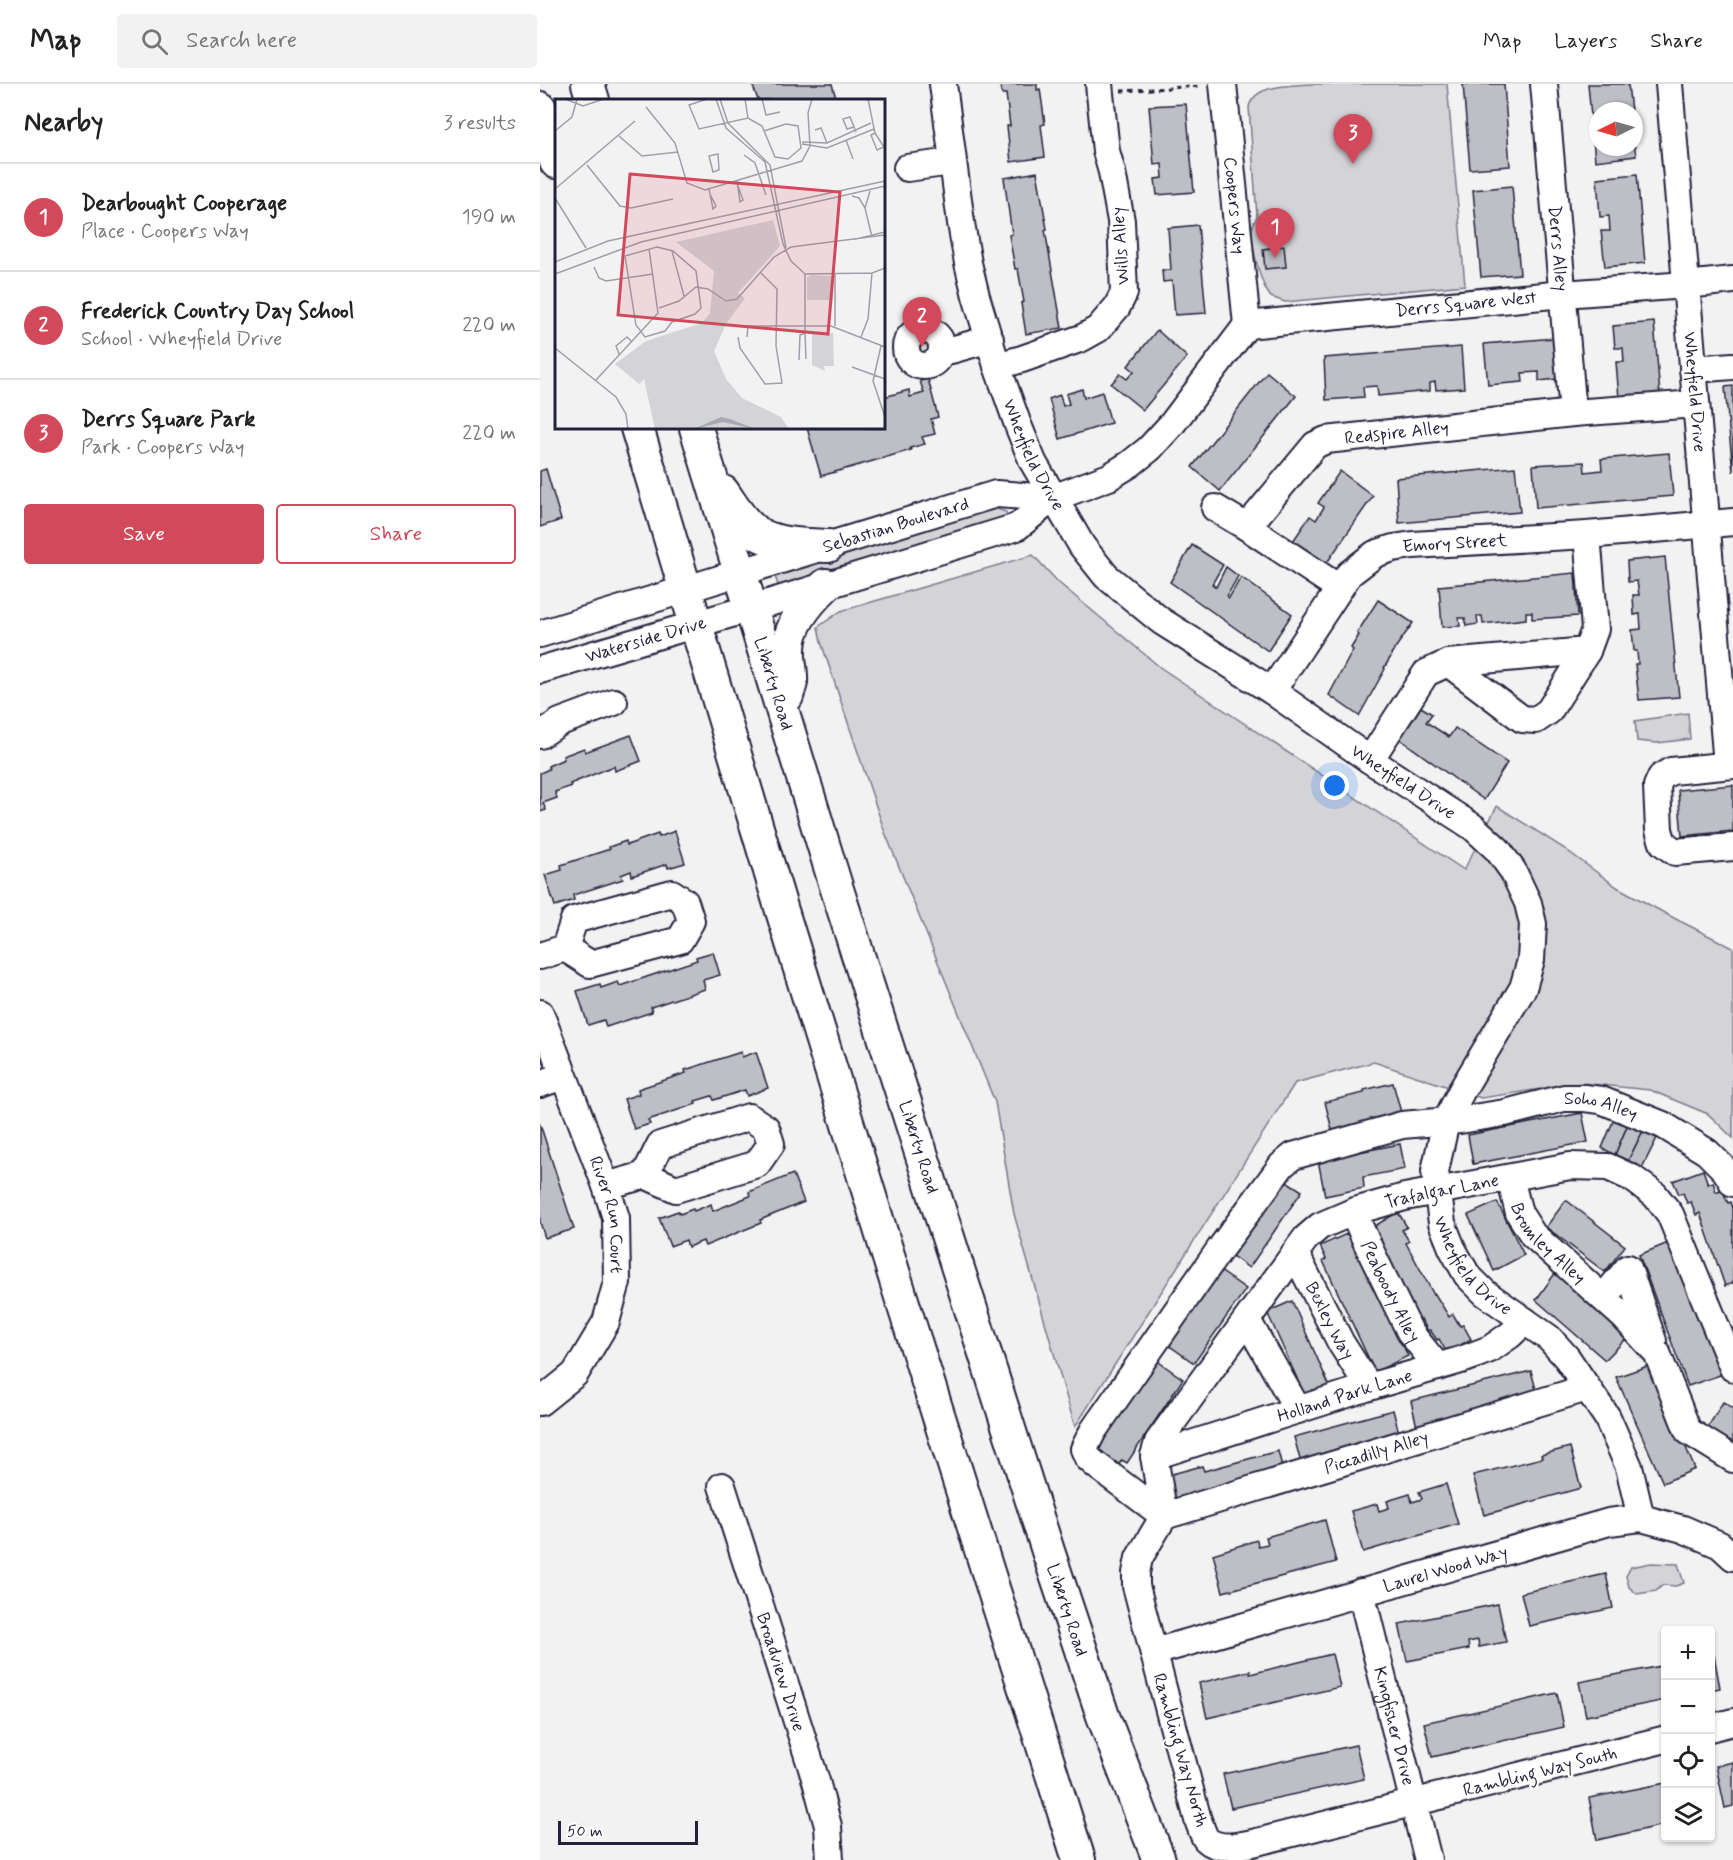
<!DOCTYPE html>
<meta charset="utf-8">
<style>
:root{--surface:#fff;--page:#f2f2f2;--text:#222;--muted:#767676;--line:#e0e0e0;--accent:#d1495b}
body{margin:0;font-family:Mynerve,sans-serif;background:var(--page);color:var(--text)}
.controls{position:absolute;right:18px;bottom:18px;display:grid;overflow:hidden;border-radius:6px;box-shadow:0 2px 4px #0004}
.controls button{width:54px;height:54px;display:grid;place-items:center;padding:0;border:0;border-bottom:2px solid var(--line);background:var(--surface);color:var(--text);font:30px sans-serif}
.compass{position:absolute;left:1049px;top:18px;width:54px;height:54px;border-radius:50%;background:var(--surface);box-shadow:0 2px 4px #0004;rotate:265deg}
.scale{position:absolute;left:18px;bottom:15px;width:140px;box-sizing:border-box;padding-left:6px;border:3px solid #22223b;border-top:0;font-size:16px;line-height:21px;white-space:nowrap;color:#22223b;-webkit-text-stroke:4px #fff;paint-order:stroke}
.you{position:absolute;left:795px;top:702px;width:21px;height:21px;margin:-15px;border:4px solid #fff;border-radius:50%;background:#1a73e8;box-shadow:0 0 0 9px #1a73e833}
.badge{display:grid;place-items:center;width:39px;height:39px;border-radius:50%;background:var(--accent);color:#fff;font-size:20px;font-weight:700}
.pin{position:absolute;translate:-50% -50px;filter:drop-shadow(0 2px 3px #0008)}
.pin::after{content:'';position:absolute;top:32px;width:21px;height:18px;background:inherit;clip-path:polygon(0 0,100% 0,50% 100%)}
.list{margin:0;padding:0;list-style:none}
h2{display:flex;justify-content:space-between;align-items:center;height:78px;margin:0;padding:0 24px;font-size:26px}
h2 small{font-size:20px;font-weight:400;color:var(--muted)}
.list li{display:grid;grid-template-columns:39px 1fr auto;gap:18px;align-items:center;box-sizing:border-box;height:108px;padding:0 24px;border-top:2px solid var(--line)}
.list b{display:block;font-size:22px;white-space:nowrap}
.list p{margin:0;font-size:20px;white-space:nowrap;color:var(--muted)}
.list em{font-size:20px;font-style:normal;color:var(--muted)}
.actions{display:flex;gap:12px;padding:18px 24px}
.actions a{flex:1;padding:14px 0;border:2px solid var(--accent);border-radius:6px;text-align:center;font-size:21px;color:var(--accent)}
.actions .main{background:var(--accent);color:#fff}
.icon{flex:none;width:33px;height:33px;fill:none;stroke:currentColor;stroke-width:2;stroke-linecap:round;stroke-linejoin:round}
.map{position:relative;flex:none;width:1193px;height:1776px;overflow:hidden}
header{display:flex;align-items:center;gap:36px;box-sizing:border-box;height:84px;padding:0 30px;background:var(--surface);border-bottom:2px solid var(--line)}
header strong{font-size:28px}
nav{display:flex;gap:33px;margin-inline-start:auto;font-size:21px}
.search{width:420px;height:54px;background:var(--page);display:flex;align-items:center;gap:15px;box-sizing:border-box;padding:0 21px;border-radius:6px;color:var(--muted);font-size:22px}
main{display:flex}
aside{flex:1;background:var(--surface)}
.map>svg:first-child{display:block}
.green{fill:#d3d3d8;stroke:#7a7a8a;stroke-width:1.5}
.building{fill:#bebec6;stroke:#22223b;stroke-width:1.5}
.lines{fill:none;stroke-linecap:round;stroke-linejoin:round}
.minor-casing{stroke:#22223b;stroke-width:30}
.major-casing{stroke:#22223b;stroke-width:36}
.path{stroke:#22223b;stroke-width:3;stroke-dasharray:4.5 4.5;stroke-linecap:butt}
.minor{stroke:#fff;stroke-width:26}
.major{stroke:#fff;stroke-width:32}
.labels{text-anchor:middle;stroke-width:4.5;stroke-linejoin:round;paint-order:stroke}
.street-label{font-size:18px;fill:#22223b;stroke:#fff}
.inset-road{fill:none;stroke:#9f9fa9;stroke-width:1.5}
.view{fill:#d1495b;fill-opacity:0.15;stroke:#d1495b;stroke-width:3}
.inset-edge{fill:none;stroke:#22223b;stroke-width:3}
</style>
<header>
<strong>Map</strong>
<div class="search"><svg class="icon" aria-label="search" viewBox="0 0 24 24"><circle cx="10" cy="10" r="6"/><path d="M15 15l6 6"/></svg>Search here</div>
<nav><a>Map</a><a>Layers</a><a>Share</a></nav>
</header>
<main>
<aside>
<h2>Nearby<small>3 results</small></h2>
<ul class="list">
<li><span class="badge">1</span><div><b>Dearbought Cooperage</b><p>Place · Coopers Way</p></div><em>190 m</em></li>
<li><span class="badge">2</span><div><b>Frederick Country Day School</b><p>School · Wheyfield Drive</p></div><em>220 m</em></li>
<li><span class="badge">3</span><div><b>Derrs Square Park</b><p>Park · Coopers Way</p></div><em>220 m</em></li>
</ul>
<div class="actions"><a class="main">Save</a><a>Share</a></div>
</aside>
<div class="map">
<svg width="1193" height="1776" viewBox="0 0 1193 1776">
<rect width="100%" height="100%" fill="#f2f2f3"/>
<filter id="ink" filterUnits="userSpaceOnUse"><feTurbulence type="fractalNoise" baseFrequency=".0167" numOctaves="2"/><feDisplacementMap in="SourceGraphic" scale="12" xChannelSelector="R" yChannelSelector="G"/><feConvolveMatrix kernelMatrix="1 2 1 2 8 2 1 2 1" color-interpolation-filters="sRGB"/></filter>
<g filter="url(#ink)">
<!-- green -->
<g class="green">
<path d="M769 0H907L925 201 745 218 731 213 728 209C720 197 709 156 713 141 714 138 716 135 717 132L709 23C715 0 749 2 769 0Z"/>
<polygon points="457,425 466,428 467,431 463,436 239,504 235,492 444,428"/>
<polygon points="493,471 519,499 621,584 924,786 957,722 1025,765 1077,803 1128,831 1193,864 1193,1054 1168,1030 1110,1006 1041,999 941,1014 834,978 755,999 535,1343 474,1130 455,1018 344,746 281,558 278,543 301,527"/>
<polygon points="1148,629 1150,655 1117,659 1097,657 1095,637"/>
<polygon points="1111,1479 1138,1480 1144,1499 1136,1502 1123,1501 1116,1507 1097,1510 1089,1503 1086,1492 1091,1483"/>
</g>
<!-- building -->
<g class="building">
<polygon points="212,0 292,0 296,14 290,16 218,16"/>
<polygon points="460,0 497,0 497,6 500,5 505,40 501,41 505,73 471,78 467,42 470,42 466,10 462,10"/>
<polygon points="923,0 964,0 970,82 930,85"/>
<polygon points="1048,0 1088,0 1091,27 1058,27 1058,63 1094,63 1094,58 1096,72 1055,77"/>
<polygon points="646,20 654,108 617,111 615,95 623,94 622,80 614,81 609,22"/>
<polygon points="497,88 507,145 505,146 522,244 486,250 481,219 484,218 478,185 475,185 469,151 472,150 464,94"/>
<polygon points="1097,90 1105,179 1065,183 1061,147 1070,147 1069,132 1060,133 1057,94"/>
<polygon points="972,102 980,190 941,193 933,106"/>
<polygon points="658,141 666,229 635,231 632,197 623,198 622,186 631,186 628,144"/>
<polygon points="744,162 746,183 725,185 723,165"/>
<polygon points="1114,238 1120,311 1079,314 1076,278 1084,278 1083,264 1075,264 1073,242"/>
<polygon points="617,246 647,273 603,326 571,300 580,290 587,295 594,287 588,282"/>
<polygon points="1014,254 1017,295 999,297 999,288 982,289 983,298 948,301 944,260"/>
<polygon points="921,263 924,304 896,306 895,298 890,299 890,307 838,312 837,302 823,303 824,313 786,316 784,274"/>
<polygon points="727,288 756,312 680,407 652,383"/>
<polygon points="388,295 398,333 391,335 395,350 382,353 385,360 370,364 371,366 281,392 267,344 344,344 344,313 369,306 370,313 384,309 380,297"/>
<polygon points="1193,302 1193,388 1185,303"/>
<polygon points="542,305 544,314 562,308 571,339 520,355 509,315 520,311 523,322 529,320 526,310"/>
<polygon points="1129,369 1133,412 996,424 993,381 1044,378 1045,388 1062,386 1061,375"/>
<polygon points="975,383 980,428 859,439 856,394"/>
<polygon points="6,385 21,436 0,443 0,387"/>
<polygon points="800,387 833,412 784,483 751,460 770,432 776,436 784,423 778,419"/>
<polygon points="652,461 683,481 672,500 676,503 686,483 698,492 687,512 689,514 701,493 752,530 728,567 630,498"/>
<polygon points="1125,473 1139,613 1099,616 1095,580 1098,580 1097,567 1094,567 1092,546 1101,545 1100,530 1094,531 1093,511 1099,511 1097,497 1088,498 1087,477"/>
<polygon points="1035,489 1038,532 992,535 992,528 986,528 986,535 943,540 942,532 937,532 938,540 926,542 925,534 919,534 920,542 902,543 899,502"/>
<polygon points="838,516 873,539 851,570 852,571 844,584 845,585 819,632 789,611 813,566 811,564 819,551 817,549"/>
<polygon points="881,623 892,630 886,638 909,653 915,644 967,679 944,716 860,655"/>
<polygon points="91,651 101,677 75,687 74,682 30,700 31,702 15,708 17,714 3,719 6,726 0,728 0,689 9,685 8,682 24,675 23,672 44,664 45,668"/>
<polygon points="1193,701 1193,747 1142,752 1138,706"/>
<polygon points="135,747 145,779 128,784 127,780 92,792 91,787 81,791 83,795 33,811 34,816 15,822 5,791 22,786 21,781 70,765 69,763 86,757 87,761 118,750 119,753"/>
<polygon points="173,868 180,891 163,896 165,905 111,923 112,928 66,943 64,936 48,941 37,907 60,900 61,904 78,898 80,902 157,876 156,873"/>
<polygon points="201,968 202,973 216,968 228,1004 207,1012 205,1006 174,1016 172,1012 155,1017 156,1020 108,1036 110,1040 94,1045 84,1015 99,1010 98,1005 146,989 145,986"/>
<polygon points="853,999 862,1032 793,1050 785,1018 824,1009 824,1006"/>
<polygon points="1042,1029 1048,1058 933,1080 928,1051"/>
<polygon points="1074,1035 1088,1040 1075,1071 1062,1064"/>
<polygon points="0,1040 34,1145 5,1154 0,1138"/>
<polygon points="1088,1040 1103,1047 1088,1077 1075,1071"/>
<polygon points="1103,1047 1117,1054 1102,1084 1088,1077"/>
<polygon points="860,1060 865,1085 823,1093 824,1104 785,1112 778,1076"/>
<polygon points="1163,1086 1168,1100 1173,1098 1176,1108 1182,1105 1188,1119 1191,1118 1193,1124 1193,1199 1185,1202 1160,1129 1156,1131 1151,1118 1147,1119 1143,1109 1139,1110 1133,1097"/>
<polygon points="253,1090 264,1118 220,1136 221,1139 165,1162 163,1157 148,1163 146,1156 130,1162 119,1134 138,1127 140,1130 153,1125 154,1127 171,1120 173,1127 210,1112 209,1108"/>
<polygon points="740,1093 762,1107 709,1184 688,1169"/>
<polygon points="1026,1116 1085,1162 1065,1188 1006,1143"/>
<polygon points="957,1118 984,1171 954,1187 928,1131"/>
<polygon points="858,1128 867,1143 862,1146 869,1157 866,1159 894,1211 895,1210 909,1233 913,1230 920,1242 923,1241 931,1255 907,1269 899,1255 897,1256 890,1246 888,1247 881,1235 879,1236 873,1224 871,1226 838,1158 841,1155 833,1143"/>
<polygon points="813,1147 816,1161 868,1272 835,1288 783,1177 786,1175 780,1162"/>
<polygon points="1133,1157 1183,1290 1148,1302 1099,1171"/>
<polygon points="676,1184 706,1205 654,1279 624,1258"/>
<polygon points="1016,1188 1090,1251 1065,1276 996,1216"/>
<polygon points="752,1217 789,1301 765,1312 727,1228"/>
<polygon points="613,1274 643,1295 587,1379 582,1376 575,1386 553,1372 561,1360 557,1358"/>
<polygon points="1111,1281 1155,1385 1123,1399 1076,1293"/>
<polygon points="991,1287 998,1313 877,1343 871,1317"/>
<polygon points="1183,1318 1193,1324 1193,1364 1165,1348"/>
<polygon points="853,1326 860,1353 761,1379 754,1353"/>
<polygon points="1030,1363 1041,1404 944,1431 933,1391 1002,1374 1001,1371"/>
<polygon points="738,1367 745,1394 637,1423 628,1391 662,1382 664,1387"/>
<polygon points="906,1400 918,1440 823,1468 811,1427 837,1420 839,1427 849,1424 847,1417 870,1410 872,1418 882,1415 879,1408"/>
<polygon points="785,1436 796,1478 683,1508 673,1470 717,1456 718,1462 728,1460 726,1453"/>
<polygon points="1066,1490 1073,1524 989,1542 981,1509"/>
<polygon points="958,1520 966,1558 939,1563 938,1556 928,1558 929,1565 867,1577 859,1540"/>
<polygon points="792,1570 800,1603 667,1634 659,1599 710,1587 710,1590"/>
<polygon points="1170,1571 1174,1571 1180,1604 1170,1606"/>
<polygon points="1126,1581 1126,1616 1046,1632 1039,1598"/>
<polygon points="1017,1609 1024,1643 892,1673 884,1639"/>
<polygon points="816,1661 824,1695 691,1724 683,1690"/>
<polygon points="1193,1678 1193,1722 1185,1724 1176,1682"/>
<polygon points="1126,1699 1124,1741 1057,1756 1049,1714"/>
</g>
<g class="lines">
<!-- minor casing -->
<g class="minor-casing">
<g id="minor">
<path id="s1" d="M403 0 421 139 428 179 436 212 457 282 478 341 493 378 542 462 566 492 621 537 732 607 830 676 933 743 958 766 973 787 988 819 993 840 991 876 983 904 922 1006 906 1037 895 1087 902 1139 912 1164 927 1191 945 1209 1009 1254 1027 1274 1067 1333 1079 1360 1089 1383 1101 1434"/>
<path id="s2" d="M683 0 707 241"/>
<path id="s3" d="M1004 0 1033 329"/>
<path id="s4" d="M1129 0 1187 681"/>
<polyline points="367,84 412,78"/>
<path id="s5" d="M707 241 1023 210 1146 201 1193 196"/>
<circle cx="384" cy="264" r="18"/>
<polyline points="402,264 411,266 450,255"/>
<polyline points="457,282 482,275 542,254 558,245 577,223 584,209 581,137 572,88 566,67 559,0"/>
<polyline points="1153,285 1193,282"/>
<polyline points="675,424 707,443"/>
<path id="s6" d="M799 504 707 443 775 361 786 356 1033 329 1156 320"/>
<path id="s7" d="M0 550 456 410 513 414"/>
<polyline points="908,579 982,635 996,636 1009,627 1047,567"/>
<path id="s8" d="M0 586 232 518 477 443 513 414 569 393 590 380 609 365 632 340 707 241"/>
<path id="s9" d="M732 607 809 490 835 470 853 464 873 461 1047 451 1193 438"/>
<polyline points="0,651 20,638 74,618"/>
<polyline points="830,676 886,589 908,579 1047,567 1055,545 1047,451"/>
<polyline points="1193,681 1131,687 1121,693 1117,702 1119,746 1123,759 1135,768 1193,763"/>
<polyline points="0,872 25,864 50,880 140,856 151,837 145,818 132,809 34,836 25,864"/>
<path id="s10" d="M0 929 66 1102 76 1134 77 1198 66 1238 35 1290 0 1318"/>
<polyline points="0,1000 23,992"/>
<path id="s11" d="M970 1094 979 1129 993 1151 1083 1232 1117 1269 1148 1347 1193 1375"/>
<polyline points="66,1102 105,1091 136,1105 217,1080 231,1060 226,1044 209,1033 120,1061 105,1091"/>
<path id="s12" d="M813 1128 831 1168 870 1248 898 1283"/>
<path id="s13" d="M755 1169 801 1259 829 1303"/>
<polyline points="1063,1214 1088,1184 1113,1257"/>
<polyline points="707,1236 758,1326"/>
<path id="s14" d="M1047 1304 624 1432 556 1381 548 1374 544 1365 553 1347 680 1165 742 1081 753 1072 862 1041 920 1036 965 1029 1024 1014H1044L1061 1016 1123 1041 1167 1068 1185 1086 1193 1099"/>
<path id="s15" d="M614 1372 829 1303 924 1275 950 1265 970 1251 985 1237"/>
<path id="s16" d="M182 1402 276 1697 288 1742 290 1776"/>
<path id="s17" d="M821 1508 888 1776"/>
<path id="s18" d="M614 1568 1069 1438 1101 1434 1143 1445 1180 1461 1193 1473"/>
<polyline points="1170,1644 1193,1638"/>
<path id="s19" d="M1126 1655 725 1756C708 1760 680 1769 666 1755 663 1751 660 1741 658 1736L596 1502V1489L599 1474 624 1432 614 1372 618 1358 755 1169 766 1154 780 1142 815 1127 865 1113 1030 1082 1068 1083 1092 1094 1115 1111 1130 1130 1193 1284"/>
</g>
</g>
<!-- major casing -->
<g class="major-casing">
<g id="major">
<polyline points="48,0 53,16"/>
<polyline points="0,24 16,78"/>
<polyline points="97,344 239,817 361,1213 539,1776"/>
<path id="s20" d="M156 344 296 802 508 1467 563 1632 619 1776"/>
<path d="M183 408C192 421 200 435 212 445 231 462 264 460 288 462"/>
<path d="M247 612C248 608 250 603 251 598 252 588 248 576 249 565 249 540 268 518 286 501"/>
</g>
</g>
<!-- path -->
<g class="path">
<polyline points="581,7 660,2"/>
<polyline points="720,152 733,150"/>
</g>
<!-- minor -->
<use href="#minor" class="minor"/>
<!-- major -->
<use href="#major" class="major"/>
</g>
</g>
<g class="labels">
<!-- street labels -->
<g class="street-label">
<text dy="6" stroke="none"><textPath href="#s2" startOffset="122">Coopers Way</textPath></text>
<text transform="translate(580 162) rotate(-94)" y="6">Wills Alley</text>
<text dy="6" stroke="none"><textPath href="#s3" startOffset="165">Derrs Alley</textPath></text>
<text dy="6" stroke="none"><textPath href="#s5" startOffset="220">Derrs Square West</textPath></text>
<text dy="6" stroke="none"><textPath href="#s4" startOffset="309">Wheyfield Drive</textPath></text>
<text dy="6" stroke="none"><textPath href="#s6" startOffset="300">Redspire Alley</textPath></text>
<text dy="6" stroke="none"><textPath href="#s1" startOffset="384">Wheyfield Drive</textPath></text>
<text dy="6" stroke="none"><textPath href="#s7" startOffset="372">Sebastian Boulevard</textPath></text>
<text dy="6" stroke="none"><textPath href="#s9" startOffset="254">Emory Street</textPath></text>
<text dy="6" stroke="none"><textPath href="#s8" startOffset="110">Waterside Drive</textPath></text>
<text dy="6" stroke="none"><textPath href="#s20" startOffset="267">Liberty Road</textPath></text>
<text dy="6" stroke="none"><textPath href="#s1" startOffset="888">Wheyfield Drive</textPath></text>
<text dy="6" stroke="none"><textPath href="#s14" startOffset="1224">Soho Alley</textPath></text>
<text dy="6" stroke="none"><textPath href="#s20" startOffset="753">Liberty Road</textPath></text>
<text dy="6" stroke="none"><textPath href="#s19" startOffset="1288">Trafalgar Lane</textPath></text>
<text dy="6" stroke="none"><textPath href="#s10" startOffset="214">River Run Court</textPath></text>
<text dy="6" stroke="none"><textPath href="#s11" startOffset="78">Bromley Alley</textPath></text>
<text dy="6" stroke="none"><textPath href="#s1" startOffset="1464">Wheyfield Drive</textPath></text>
<text dy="6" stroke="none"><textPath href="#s12" startOffset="88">Peaboody Alley</textPath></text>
<text dy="6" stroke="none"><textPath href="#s13" startOffset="76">Bexley Way</textPath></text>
<text dy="6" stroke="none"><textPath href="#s15" startOffset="200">Holland Park Lane</textPath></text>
<text transform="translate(836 1368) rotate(-17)" y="6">Piccadilly Alley</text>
<text dy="6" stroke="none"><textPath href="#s18" startOffset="303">Laurel Wood Way</textPath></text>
<text dy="6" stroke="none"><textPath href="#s20" startOffset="1239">Liberty Road</textPath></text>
<text dy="6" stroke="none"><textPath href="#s16" startOffset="195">Broadview Drive</textPath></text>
<text dy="6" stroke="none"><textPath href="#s17" startOffset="138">Kingfisher Drive</textPath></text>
<text transform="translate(641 1666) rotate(74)" y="6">Rambling Way North</text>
<text transform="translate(1000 1687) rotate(-14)" y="6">Rambling Way South</text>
</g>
</g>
<!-- overview -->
<g transform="translate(15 15)">
<rect width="330" height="330" fill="#f2f2f3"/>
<path d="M218 121 225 147 183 194 190 199 171 225 159 252 171 280 187 299 226 318 234 330H100L89 280 84 285 60 265 91 242 147 224 155 214 159 172 121 143ZM256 176 276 177 278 201H252V179ZM257 234H278L279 267H269L270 272 257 266Z" fill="#d3d3d8"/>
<path d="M166 318 175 320 200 330 168 323 139 330Z" fill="#a8a8b2"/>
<path class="inset-road" d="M10 0 28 7 49 0M152 0 134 6 144 30 193 19 207 27 220 58 233 60 246 49 243 27 231 25 209 32M161 0 171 29 210 63 228 145 236 162 250 175M165 0 173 24 215 66 231 149M190 0 193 19M207 0 211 16 225 13M313 0 320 34 316 36 322 51 329 48 320 34M91 8 120 44 132 84 150 91 247 62 255 47 253 14 257 0M299 28 292 30 288 20 295 18 301 33M260 31 266 29 272 44M0 32 17 18 22 0M64 37 87 57 123 53M291 41 298 60M247 43 272 44 316 24M247 45 272 49 319 30M163 55 164 71 158 73 154 57ZM189 56 200 64 211 96M32 66 65 107 76 109 118 100M182 82 185 103 188 101 183 87M0 90 80 22M154 90 158 110 161 107 155 95M315 92 310 109 317 138M297 97 304 99 310 109M0 99 31 149M301 140 330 133M102 148 118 152 141 172 146 209 140 215 117 223 110 232 90 238 81 226 70 157ZM117 152 129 197M0 163 53 142 330 82M39 168 44 179 51 182 98 175M280 174V227M0 175 86 143 330 87M250 175 317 174M250 175V234M104 209 124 202 141 188 153 190 171 202 182 200 219 158 236 148 330 136M183 238 185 249 210 285 227 284 221 247 222 190 206 174M192 238 193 227H276L330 248M306 238 313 220 317 174 330 169M326 247 318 282 330 318M0 249 61 298 71 315 73 330M64 255 61 247 72 238 76 242M244 261 245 236 250 234 251 260M297 268 330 280M41 281 103 214 94 150"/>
<path class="view" d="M75 75 285 93 273 235 63 216Z"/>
<rect width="330" height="330" class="inset-edge"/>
</g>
</svg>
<div class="controls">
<button>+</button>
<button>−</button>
<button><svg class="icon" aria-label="locate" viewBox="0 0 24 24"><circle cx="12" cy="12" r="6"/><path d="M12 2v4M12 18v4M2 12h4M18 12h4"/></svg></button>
<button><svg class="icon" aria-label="layers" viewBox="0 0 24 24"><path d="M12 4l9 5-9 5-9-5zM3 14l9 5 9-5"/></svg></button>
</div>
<svg class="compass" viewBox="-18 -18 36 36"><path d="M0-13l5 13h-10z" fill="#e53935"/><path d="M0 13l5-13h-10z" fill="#767676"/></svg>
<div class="scale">50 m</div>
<div class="you"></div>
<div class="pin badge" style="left:735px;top:174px">1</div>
<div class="pin badge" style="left:382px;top:263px">2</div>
<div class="pin badge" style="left:813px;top:80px">3</div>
</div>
</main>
